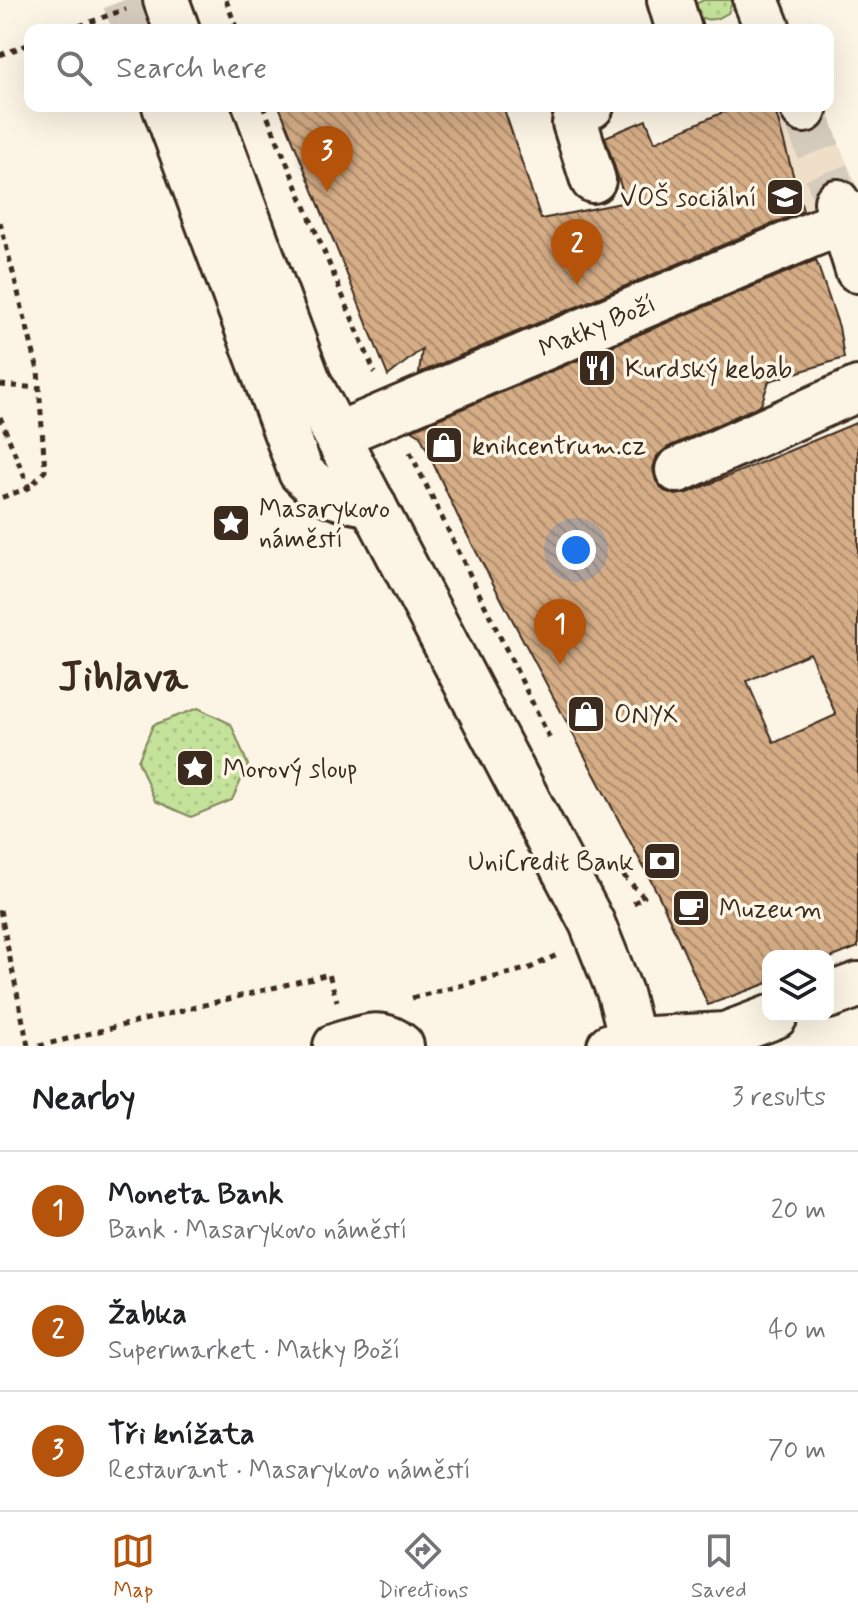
<!DOCTYPE html>
<meta charset="utf-8">
<style>
:root{--surface:#fff;--page:#f6f6f6;--text:#202124;--muted:#757577;--line:#e0e0e0;--accent:#b45309}
body{margin:0;font-family:Mynerve,sans-serif;background:var(--page);color:var(--text)}
.controls{position:absolute;right:24px;bottom:24px;display:grid;overflow:hidden;border-radius:16px;box-shadow:0 8px 32px #0002}
.controls button{width:72px;height:72px;display:grid;place-items:center;padding:0;border:0;border-bottom:2px solid var(--line);background:var(--surface);color:var(--text);font:40px sans-serif}
.you{position:absolute;left:576px;top:550px;width:28px;height:28px;margin:-20px;border:6px solid #fff;border-radius:50%;background:#1a73e8;box-shadow:0 0 0 12px #1a73e833}
.badge{display:grid;place-items:center;width:52px;height:52px;border-radius:50%;background:var(--accent);color:#fff;font-size:26px;font-weight:700}
.pin{position:absolute;translate:-50% -66px;filter:drop-shadow(0 2px 4px #0008)}
.pin::after{content:'';position:absolute;top:42px;width:28px;height:24px;background:inherit;clip-path:polygon(0 0,100% 0,50% 100%)}
.list{margin:0;padding:0;list-style:none}
h2{display:flex;justify-content:space-between;align-items:center;height:104px;margin:0;padding:0 32px;font-size:34px}
h2 small{font-size:26px;font-weight:400;color:var(--muted)}
.list li{display:grid;grid-template-columns:52px 1fr auto;gap:24px;align-items:center;box-sizing:border-box;height:120px;padding:0 32px;border-top:2px solid var(--line)}
.list b{display:block;font-size:30px;white-space:nowrap}
.list p{margin:0;font-size:26px;white-space:nowrap;color:var(--muted)}
.list em{font-size:26px;font-style:normal;color:var(--muted)}
.icon{flex:none;width:44px;height:44px;fill:none;stroke:currentColor;stroke-width:2;stroke-linecap:round;stroke-linejoin:round}
.map{position:relative;flex:none;width:858px;height:1046px;overflow:hidden}
.search{position:absolute;background:var(--surface);box-shadow:0 8px 32px #0002;left:24px;right:24px;top:24px;height:88px;display:flex;align-items:center;gap:20px;box-sizing:border-box;padding:0 28px;border-radius:16px;color:var(--muted);font-size:30px}
.sheet{height:464px;background:var(--surface)}
nav{display:flex;justify-content:space-around;align-items:center;box-sizing:border-box;height:112px;border-top:2px solid var(--line);background:var(--surface);font-size:22px;color:var(--muted)}
nav a{display:grid;justify-items:center;gap:4px}
nav .on{color:var(--accent)}
.map>svg:first-child{display:block}
.built{fill:#f0dfc8}
.grass{fill:url(#grass-dots);stroke:#80865c;stroke-width:2}
.building{fill:url(#building-back-hatch);stroke:#3b2a1e;stroke-width:2;fill-rule:evenodd}
.lines{fill:none;stroke-linecap:round;stroke-linejoin:round}
.minor-tunnel{stroke:#d5ccbd;stroke-width:44;stroke-dasharray:44 22;stroke-linecap:butt}
.minor-casing{stroke:#3b2a1e;stroke-width:50}
.path{stroke:#3b2a1e;stroke-width:5;stroke-dasharray:6 6;stroke-linecap:butt}
.minor{stroke:#fcf5e5;stroke-width:44}
.labels{text-anchor:middle;stroke-width:7;stroke-linejoin:round;paint-order:stroke}
.poi-label{font-size:26px;fill:#3b2a1e;stroke:#fcf5e5;text-anchor:start}
.street-label{font-size:26px;fill:#3b2a1e;stroke:#fcf5e5}
.town-label{font-size:42px;font-weight:bold;fill:#3b2a1e;stroke:#fcf5e5}
</style>
<div class="map">
<svg width="858" height="1046" viewBox="0 0 858 1046">
<defs>
<pattern id="grass-dots" width="8" height="8" patternUnits="userSpaceOnUse" patternTransform="scale(2)"><rect width="8" height="8" fill="#c4e29a"/><path d="M2 2h.1M6 6h.1" fill="none" stroke="#a9c284" stroke-width="1.8" stroke-linecap="round"/></pattern>
<pattern id="building-back-hatch" width="6" height="6" patternUnits="userSpaceOnUse" patternTransform="scale(2)"><rect width="6" height="6" fill="#d5ad86"/><path d="M-1 5l2 2M0 0l6 6M5-1l2 2" fill="none" stroke="#ae8d6d"/></pattern>
</defs>
<rect width="100%" height="100%" fill="#fcf5e5"/>
<filter id="ink" filterUnits="userSpaceOnUse"><feTurbulence type="fractalNoise" baseFrequency=".0125" numOctaves="2"/><feDisplacementMap in="SourceGraphic" scale="16" xChannelSelector="R" yChannelSelector="G"/><feConvolveMatrix kernelMatrix="1 2 1 2 8 2 1 2 1" color-interpolation-filters="sRGB"/></filter>
<g filter="url(#ink)">
<!-- built -->
<polygon class="built" points="812,106 822,106 858,188 858,198 769,228 727,111 777,121"/>
<!-- grass -->
<g class="grass">
<path d="M704 0H733L728 13C712 23 701 22 688 7Z"/>
<polygon points="198,708 231,724 248,765 232,800 191,817 155,801 138,761 153,725"/>
</g>
<!-- building -->
<g class="building">
<polygon points="279,106 503,106 541,219 626,202 605,137 646,120 655,142 737,106 774,106 803,211 419,373 422,349 388,376"/>
<path d="M816 260 839 327 844 358 769 381 761 405 668 447 657 456 653 468 656 481 664 491 675 495 688 493 858 422V947L828 959V956H768V983L708 1005 659 896 461 523 420 435 412 430ZM810 653 836 715 774 743 747 681Z"/>
</g>
<g class="lines">
<!-- minor-tunnel -->
<g class="minor-tunnel">
<polyline points="124,0 136,30"/>
<polyline points="804,110 837,202"/>
</g>
<!-- minor casing -->
<g class="minor-casing">
<g id="minor">
<polyline points="166,0 177,30"/>
<polyline points="670,0 679,30"/>
<polyline points="756,0 768,30"/>
<path d="M165 106 301 472C323 496 342 499 373 504"/>
<polyline points="206,106 308,381 592,923 620,993 632,1040"/>
<polyline points="591,106 578,111 575,123 593,180"/>
<polyline points="802,106 804,110"/>
<polyline points="837,202 858,270"/>
<path id="s1" d="M337 435 858 215"/>
<polyline points="678,470 858,389"/>
<polyline points="828,996 858,985"/>
<path d="M336 1046C361 1039 380 1028 401 1046"/>
<polyline points="610,1046 632,1040 725,1035 775,1016"/>
</g>
</g>
<!-- path -->
<g class="path">
<polyline points="226,0 237,30"/>
<polyline points="68,30 126,9"/>
<polyline points="0,55 30,44"/>
<polyline points="263,106 375,373"/>
<polyline points="0,222 38,370 45,471 29,488 0,498"/>
<polyline points="0,385 40,388"/>
<polyline points="0,417 29,488"/>
<polyline points="410,452 551,741"/>
<polyline points="615,867 644,897 630,905"/>
<polyline points="0,910 28,1046"/>
<polyline points="412,998 530,968 559,954"/>
<polyline points="39,1046 329,974 337,1001"/>
</g>
<!-- minor -->
<use href="#minor" class="minor"/>
</g>
</g>
<!-- icons -->
<defs>
<g id="university-square" transform="scale(2)"><rect x="-9" y="-9" width="18" height="18" rx="4" fill="#3b2a1e" stroke="#fcf5e5"/><path d="M0-5L7-2L0 1L-7-2ZM-4 1L0 2.5L4 1V4Q0 6-4 4Z" fill="#fff"/></g>
<g id="restaurant-square" transform="scale(2)"><rect x="-9" y="-9" width="18" height="18" rx="4" fill="#3b2a1e" stroke="#fcf5e5"/><path d="M-5-6h1v4h1v-4h1v4h1v-4h1v5L-1.5 .5V6h-2V.5L-5-1ZM5-6V6H3V1.5H1.5Q1.5-4 5-6Z" fill="#fff"/></g>
<g id="shop-square" transform="scale(2)"><rect x="-9" y="-9" width="18" height="18" rx="4" fill="#3b2a1e" stroke="#fcf5e5"/><path d="M-5-2.5h2.3a2.7 3.5 0 0 1 5.4 0H5L5.5 6h-11ZM-1.5-2.5h3a1.5 2.3 0 0 0-3 0Z" fill="#fff"/></g>
<g id="sight-square" transform="scale(2)"><rect x="-9" y="-9" width="18" height="18" rx="4" fill="#3b2a1e" stroke="#fcf5e5"/><path d="M0-6L1.8-2.2L6-1.7L2.9 1.2L3.7 5.4L0 3.3L-3.7 5.4L-2.9 1.2L-6-1.7L-1.8-2.2Z" fill="#fff"/></g>
<g id="bank-square" transform="scale(2)"><rect x="-9" y="-9" width="18" height="18" rx="4" fill="#3b2a1e" stroke="#fcf5e5"/><path d="M-6-4H6V4H-6ZM0-2.3a2.3 2.3 0 1 0 0 4.6a2.3 2.3 0 1 0 0-4.6Z" fill="#fff"/></g>
<g id="cafe-square" transform="scale(2)"><rect x="-9" y="-9" width="18" height="18" rx="4" fill="#3b2a1e" stroke="#fcf5e5"/><path d="M-5.5-4.5H6V0H3Q3 3.5 0 3.5H-2.5Q-5.5 3.5-5.5 0ZM3-3.2v2h1.7v-2ZM-6 4.5H4V6H-6Z" fill="#fff"/></g>
</defs>
<g fill-rule="evenodd">
<use href="#university-square" x="785" y="197"/>
<use href="#restaurant-square" x="597" y="368"/>
<use href="#shop-square" x="444" y="445"/>
<use href="#sight-square" x="231" y="523"/>
<use href="#shop-square" x="586" y="714"/>
<use href="#sight-square" x="195" y="768"/>
<use href="#bank-square" x="662" y="861"/>
<use href="#cafe-square" x="691" y="908"/>
</g>
<g class="labels">
<!-- poi labels -->
<g class="poi-label">
<text x="757" y="206" text-anchor="end">VOŠ sociální</text>
<text x="625" y="377">Kurdský kebab</text>
<text x="472" y="454">knihcentrum.cz</text>
<text x="259" y="517">Masarykovo<tspan x="259" dy="30">náměstí</tspan></text>
<text x="614" y="723">ONYX</text>
<text x="223" y="777">Morový sloup</text>
<text x="634" y="870" text-anchor="end">UniCredit Bank</text>
<text x="719" y="917">Muzeum</text>
</g>
<!-- street labels -->
<g class="street-label">
<text dy="9" stroke="none"><textPath href="#s1" startOffset="282">Matky Boží</textPath></text>
</g>
<!-- town labels -->
<g class="town-label">
<text x="123" y="690">Jihlava</text>
</g>
</g>
</svg>
<div class="controls">
<button><svg class="icon" aria-label="layers" viewBox="0 0 24 24"><path d="M12 4l9 5-9 5-9-5zM3 14l9 5 9-5"/></svg></button>
</div>
<div class="you"></div>
<div class="pin badge" style="left:560px;top:665px">1</div>
<div class="pin badge" style="left:577px;top:285px">2</div>
<div class="pin badge" style="left:327px;top:192px">3</div>
<div class="search"><svg class="icon" aria-label="search" viewBox="0 0 24 24"><circle cx="10" cy="10" r="6"/><path d="M15 15l6 6"/></svg>Search here</div>
</div>
<section class="sheet">
<h2>Nearby<small>3 results</small></h2>
<ul class="list">
<li><span class="badge">1</span><div><b>Moneta Bank</b><p>Bank · Masarykovo náměstí</p></div><em>20 m</em></li>
<li><span class="badge">2</span><div><b>Žabka</b><p>Supermarket · Matky Boží</p></div><em>40 m</em></li>
<li><span class="badge">3</span><div><b>Tři knížata</b><p>Restaurant · Masarykovo náměstí</p></div><em>70 m</em></li>
</ul>
</section>
<nav>
<a class="on"><svg class="icon" aria-label="map" viewBox="0 0 24 24"><path d="M3 6l6-2 6 2 6-2v14l-6 2-6-2-6 2zM9 4v14M15 6v14"/></svg>Map</a>
<a><svg class="icon" aria-label="directions" viewBox="0 0 24 24"><path d="M12 3l9 9-9 9-9-9zM9 14v-3h6M13 9l2 2-2 2"/></svg>Directions</a>
<a><svg class="icon" aria-label="saved" viewBox="0 0 24 24"><path d="M7 4h10v16l-5-4-5 4z"/></svg>Saved</a>
</nav>
